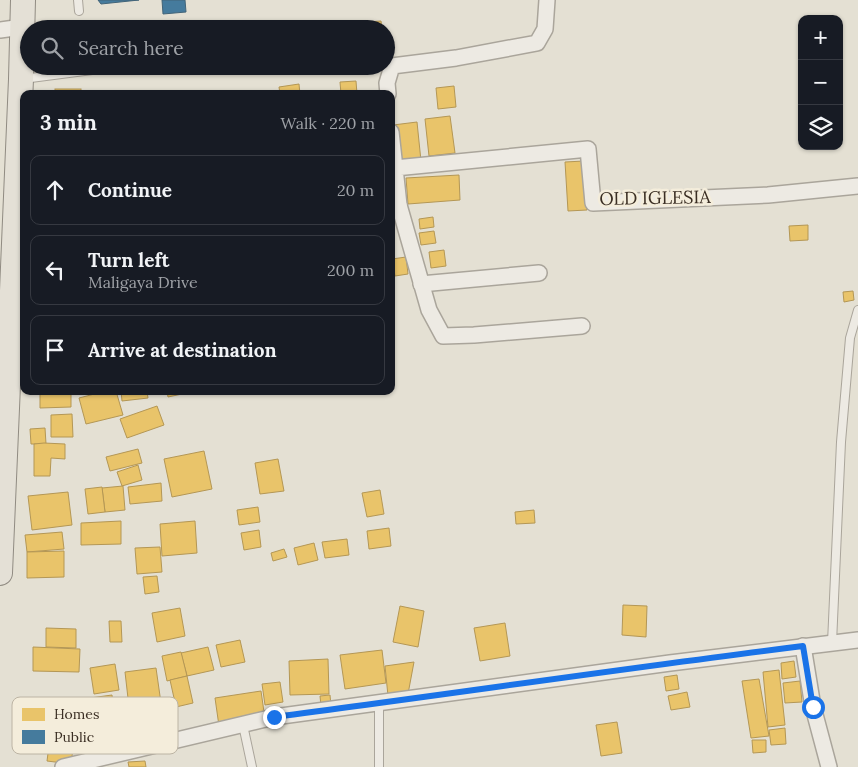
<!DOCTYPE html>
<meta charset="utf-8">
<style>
:root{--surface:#171b24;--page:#20242c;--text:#f1f3f6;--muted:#9ea1a6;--line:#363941}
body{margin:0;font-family:Lora,serif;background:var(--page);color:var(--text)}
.controls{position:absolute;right:15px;top:15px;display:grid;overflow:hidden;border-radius:10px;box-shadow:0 1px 4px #0004}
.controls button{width:45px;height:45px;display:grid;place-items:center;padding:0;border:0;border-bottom:1px solid var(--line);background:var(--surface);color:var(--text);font:25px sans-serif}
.stop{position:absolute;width:15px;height:15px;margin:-11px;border:4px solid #1a73e8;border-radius:50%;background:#fff}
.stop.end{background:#1a73e8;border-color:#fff;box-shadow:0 1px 5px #0008}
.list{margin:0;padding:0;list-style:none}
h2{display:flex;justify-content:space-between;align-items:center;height:65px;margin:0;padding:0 20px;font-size:21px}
h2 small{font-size:16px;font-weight:400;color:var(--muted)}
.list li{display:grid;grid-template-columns:32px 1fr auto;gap:15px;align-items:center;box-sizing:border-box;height:70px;margin:0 10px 10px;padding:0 10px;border:1px solid var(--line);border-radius:10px}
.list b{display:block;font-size:19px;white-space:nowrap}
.list p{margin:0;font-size:16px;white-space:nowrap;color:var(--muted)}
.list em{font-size:16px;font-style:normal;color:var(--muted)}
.icon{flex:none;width:28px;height:28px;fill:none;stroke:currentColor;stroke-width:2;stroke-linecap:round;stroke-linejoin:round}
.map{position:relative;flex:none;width:858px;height:767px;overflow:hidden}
.search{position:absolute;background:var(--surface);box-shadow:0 1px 4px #0004;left:20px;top:20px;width:375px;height:55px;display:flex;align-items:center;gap:12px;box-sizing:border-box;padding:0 18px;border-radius:28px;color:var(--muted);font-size:19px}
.panel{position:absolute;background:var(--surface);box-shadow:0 1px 4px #0004;left:20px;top:90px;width:375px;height:305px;border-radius:10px}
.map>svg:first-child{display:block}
.homes{fill:#e9c46a;stroke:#b49755}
.public{fill:#457b9d;stroke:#426478}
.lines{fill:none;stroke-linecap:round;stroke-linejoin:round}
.lane-casing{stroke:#aaa59b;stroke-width:10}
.street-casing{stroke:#aaa59b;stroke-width:18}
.primary-casing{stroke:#908b82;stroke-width:26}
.lane{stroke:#edeae3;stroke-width:8}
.street{stroke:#edeae3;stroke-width:15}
.primary{stroke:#e4e0d6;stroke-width:24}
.route{stroke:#1a73e8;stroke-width:6}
.labels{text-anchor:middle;stroke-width:5;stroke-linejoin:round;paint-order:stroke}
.street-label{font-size:18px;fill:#3a2e23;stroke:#f4eddb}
.key{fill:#f4eddb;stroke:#bcb4a4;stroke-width:1}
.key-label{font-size:14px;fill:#3a2e23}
</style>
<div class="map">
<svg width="858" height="767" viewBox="0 0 858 767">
<rect width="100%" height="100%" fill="#e4e0d3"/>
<!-- homes -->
<g class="homes">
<polygon points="381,21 382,29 365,29 365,22"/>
<polygon points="114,66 152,66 152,68 115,73"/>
<polygon points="356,81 357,94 341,94 340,82"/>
<polygon points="299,84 300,94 280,94 279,87"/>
<polygon points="454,86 456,107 438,109 436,88"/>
<rect x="55" y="89" width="26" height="5"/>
<polygon points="450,116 455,153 429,156 425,119"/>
<polygon points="417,122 421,161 398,164 393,125"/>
<polygon points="584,161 587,210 568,211 565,162"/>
<polygon points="459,175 460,200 408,204 406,178"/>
<polygon points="433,217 434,227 420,229 419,219"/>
<polygon points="808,225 808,240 790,241 789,226"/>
<polygon points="434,231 436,243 421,245 419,233"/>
<polygon points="444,250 446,266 431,268 429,252"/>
<polygon points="406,257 408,274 395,276 392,259"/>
<polygon points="853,291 854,300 844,302 843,292"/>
<polygon points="40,391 71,391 71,407 40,408"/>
<polygon points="106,391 116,391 123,415 86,424 79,398"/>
<polygon points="121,391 147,391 148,398 122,401"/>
<polygon points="167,391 196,391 168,397"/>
<polygon points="157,406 164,425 127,438 120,419"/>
<polygon points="72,414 73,437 51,437 51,415"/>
<polygon points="45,428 46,444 31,444 30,429"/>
<polygon points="44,443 65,444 65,459 51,458 50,476 34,476 34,444"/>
<polygon points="138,449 142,463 110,471 106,457"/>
<polygon points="204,451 212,489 172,497 164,459"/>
<polygon points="278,459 284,491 260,494 255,463"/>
<polygon points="138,465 142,480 122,486 117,472"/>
<polygon points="161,483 162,501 130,504 128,487"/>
<polygon points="123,486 125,510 105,512 102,488"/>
<polygon points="102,487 105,512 88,514 85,489"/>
<polygon points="380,490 384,514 367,517 362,493"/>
<polygon points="68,492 72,525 32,530 28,496"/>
<polygon points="258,507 260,522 239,525 237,510"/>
<polygon points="534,510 535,523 516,524 515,512"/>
<polygon points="121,521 121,544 81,545 81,523"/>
<polygon points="195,521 197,553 162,556 160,524"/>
<polygon points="389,528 391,546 369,549 367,531"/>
<polygon points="259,530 261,547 244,550 241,533"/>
<polygon points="62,532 64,549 27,552 25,535"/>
<polygon points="347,539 349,555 325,558 322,542"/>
<polygon points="314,543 318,560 298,565 294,548"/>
<polygon points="160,547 162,572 137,574 135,548"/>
<polygon points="284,549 287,557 273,561 271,553"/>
<polygon points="64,551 64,577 27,578 27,552"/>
<polygon points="157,576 159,592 145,594 143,577"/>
<polygon points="623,605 647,606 646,637 622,635"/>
<polygon points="400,606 424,611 418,647 393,642"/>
<polygon points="180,608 185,636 157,642 152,613"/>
<polygon points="109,621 121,621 122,642 110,642"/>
<polygon points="505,623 510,656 480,661 474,628"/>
<polygon points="46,628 76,629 76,648 46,647"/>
<polygon points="240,640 245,662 221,667 216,645"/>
<polygon points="33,647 80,649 79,672 33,671"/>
<polygon points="208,647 214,670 187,676 181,653"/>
<polygon points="382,650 386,683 345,689 340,655"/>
<polygon points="181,652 187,676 167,681 162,656"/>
<polygon points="328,659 329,694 290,695 289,661"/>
<polygon points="794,661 796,677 782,679 781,663"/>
<polygon points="414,662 408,694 388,696 385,666"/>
<polygon points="115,664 119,690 94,694 90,668"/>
<polygon points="156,668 161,703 129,707 125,672"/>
<polygon points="779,670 785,725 768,727 763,672"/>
<polygon points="677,675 679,689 666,691 664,677"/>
<polygon points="187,676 193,703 176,707 170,680"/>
<polygon points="759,679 769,736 751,738 742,681"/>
<polygon points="800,681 802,702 785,703 783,683"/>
<polygon points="280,682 283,702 265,705 262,684"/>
<polygon points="261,691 265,719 219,726 215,698"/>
<polygon points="687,692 690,707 671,710 668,696"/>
<polygon points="112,695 115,725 93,727 90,698"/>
<polygon points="330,695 331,706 321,706 320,696"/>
<polygon points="617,722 622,753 601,756 596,725"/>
<polygon points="785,728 786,744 771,745 769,730"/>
<polygon points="50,738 74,741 71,764 47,761"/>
<polygon points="752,740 766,740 766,752 753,753"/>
<polygon points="145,761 146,767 129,767 128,762"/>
</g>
<!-- public -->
<g class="public">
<polygon points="98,0 139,0 101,4"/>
<polygon points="162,0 185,0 186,12 163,14"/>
</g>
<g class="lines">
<!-- lane casing -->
<g class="lane-casing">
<g id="lane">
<polyline points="78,0 79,11"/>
<polyline points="23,79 92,70"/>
<polyline points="832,643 841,442 850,338 858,310"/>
<polyline points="243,725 252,767"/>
<polyline points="379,767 379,703"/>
</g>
</g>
<!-- street casing -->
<g class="street-casing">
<g id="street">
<polyline points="0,30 22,27"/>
<polyline points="388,94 387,83 392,66 456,58 537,43 545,29 547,0"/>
<polyline points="391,132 395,168"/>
<polyline points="399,205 429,310 443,336 474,335 582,326"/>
<polyline points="391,206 399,205 395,168 588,149 593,203 768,195 858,186"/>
<polyline points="421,284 539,273"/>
<polyline points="803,646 813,707 829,767"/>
<polyline points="63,767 274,717 670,663 858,640"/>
</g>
</g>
<!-- primary casing -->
<g class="primary-casing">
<polyline id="primary" points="0,573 21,79 23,0"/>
</g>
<!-- lane -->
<use href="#lane" class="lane"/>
<!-- street -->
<use href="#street" class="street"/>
<!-- primary -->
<use href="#primary" class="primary"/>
</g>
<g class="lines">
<!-- route -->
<path class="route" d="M274 717C450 694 626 668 803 646L813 707"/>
</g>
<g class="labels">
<!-- street labels -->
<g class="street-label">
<text transform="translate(655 198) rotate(-1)" y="6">OLD IGLESIA</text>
</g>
</g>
<!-- legend -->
<rect x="12" y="697" width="166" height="57" rx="8" class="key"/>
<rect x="22" y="708" width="23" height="13" fill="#e9c46a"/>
<rect x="22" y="730" width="23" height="14" fill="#457b9d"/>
<g class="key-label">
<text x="54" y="719">Homes</text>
<text x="54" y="742">Public</text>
</g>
</svg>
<div class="controls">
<button>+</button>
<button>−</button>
<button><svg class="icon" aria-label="layers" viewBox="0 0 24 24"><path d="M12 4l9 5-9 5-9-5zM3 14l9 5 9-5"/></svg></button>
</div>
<div class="stop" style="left:813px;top:707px"></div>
<div class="stop end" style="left:274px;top:717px"></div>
<div class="search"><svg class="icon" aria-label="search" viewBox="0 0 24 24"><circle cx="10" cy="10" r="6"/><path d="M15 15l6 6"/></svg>Search here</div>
<section class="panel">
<h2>3 min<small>Walk · 220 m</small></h2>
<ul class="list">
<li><svg class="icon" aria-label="ahead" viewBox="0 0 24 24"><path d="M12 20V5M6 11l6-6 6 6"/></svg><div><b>Continue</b></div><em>20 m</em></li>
<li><svg class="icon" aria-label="left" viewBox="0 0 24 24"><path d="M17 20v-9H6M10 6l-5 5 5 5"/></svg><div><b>Turn left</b><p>Maligaya Drive</p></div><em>200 m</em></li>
<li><svg class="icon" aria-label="arrive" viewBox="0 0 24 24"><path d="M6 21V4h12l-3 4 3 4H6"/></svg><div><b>Arrive at destination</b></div></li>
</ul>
</section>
</div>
